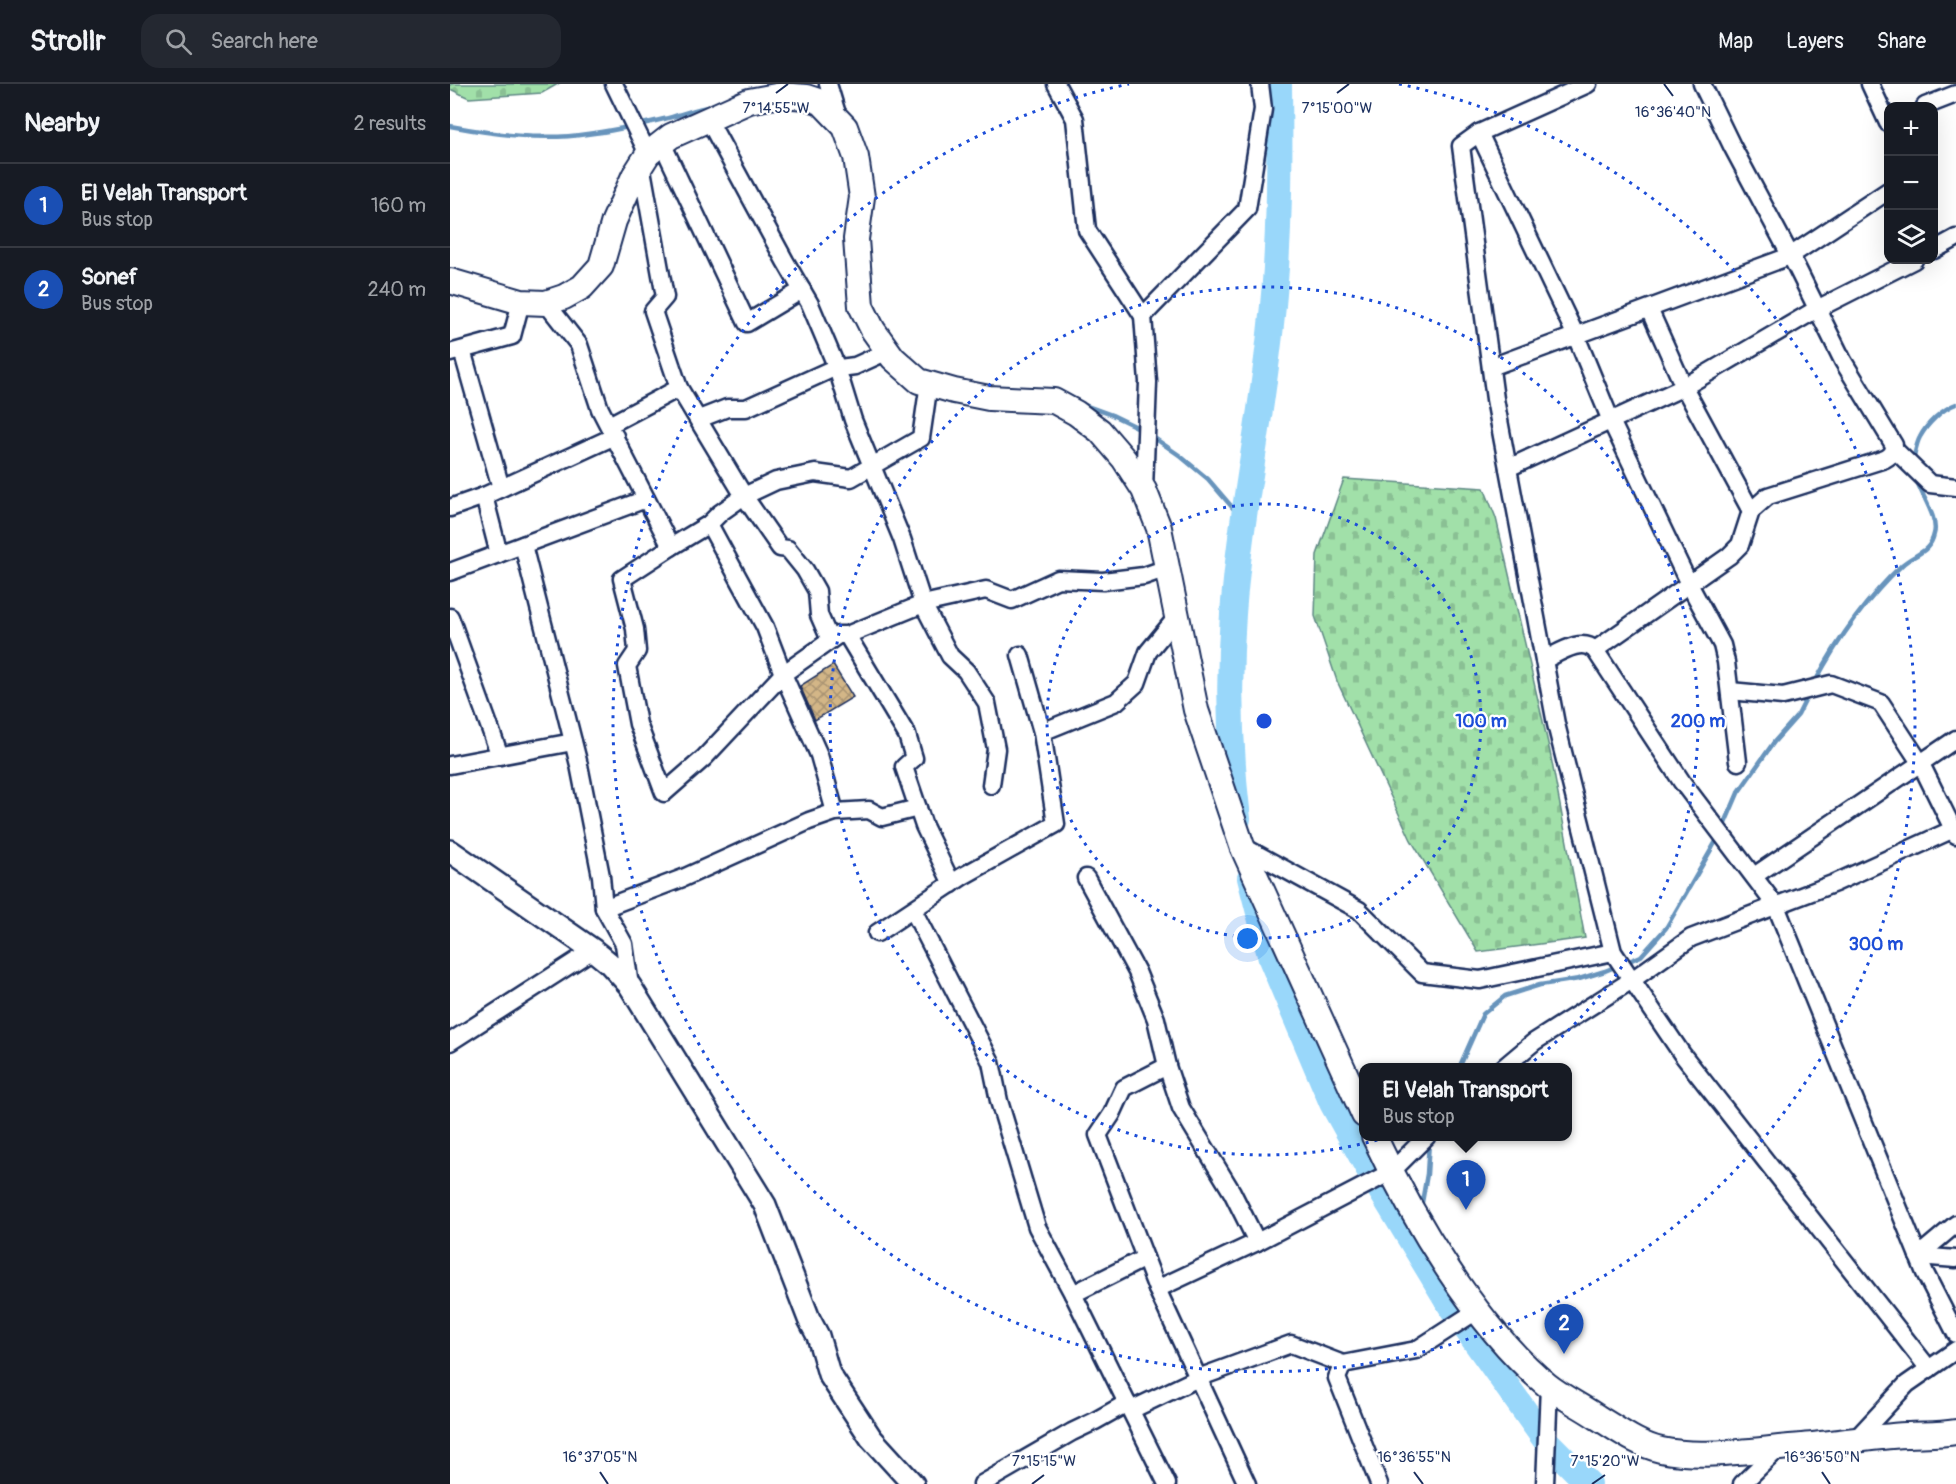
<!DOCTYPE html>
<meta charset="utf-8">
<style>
:root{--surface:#171b24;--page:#242831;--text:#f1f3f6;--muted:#9ea1a6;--line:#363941;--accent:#7c3aed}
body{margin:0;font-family:Pangolin,sans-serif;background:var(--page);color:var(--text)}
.controls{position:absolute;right:18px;top:18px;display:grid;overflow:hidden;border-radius:12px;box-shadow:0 6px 24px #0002}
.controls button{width:54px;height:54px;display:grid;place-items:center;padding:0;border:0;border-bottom:2px solid var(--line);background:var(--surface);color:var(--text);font:30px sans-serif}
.you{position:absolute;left:798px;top:855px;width:21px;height:21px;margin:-15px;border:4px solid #fff;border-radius:50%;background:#1a73e8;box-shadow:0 0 0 9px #1a73e833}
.badge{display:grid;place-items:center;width:39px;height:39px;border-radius:50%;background:var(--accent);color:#fff;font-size:20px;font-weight:700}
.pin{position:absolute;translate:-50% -50px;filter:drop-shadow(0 2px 3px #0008)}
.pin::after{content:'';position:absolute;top:32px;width:21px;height:18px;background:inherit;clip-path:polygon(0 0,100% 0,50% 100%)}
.popup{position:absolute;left:909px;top:979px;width:213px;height:78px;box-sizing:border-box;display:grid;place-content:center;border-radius:12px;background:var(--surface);filter:drop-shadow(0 2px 4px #0005);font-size:20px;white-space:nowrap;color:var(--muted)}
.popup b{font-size:22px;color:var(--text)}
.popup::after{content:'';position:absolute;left:50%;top:100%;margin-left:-12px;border:12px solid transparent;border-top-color:var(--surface)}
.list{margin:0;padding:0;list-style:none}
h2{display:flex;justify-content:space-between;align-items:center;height:78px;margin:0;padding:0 24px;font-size:26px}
h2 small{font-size:20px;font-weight:400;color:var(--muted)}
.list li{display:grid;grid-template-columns:39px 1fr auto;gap:18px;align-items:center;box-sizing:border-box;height:84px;padding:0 24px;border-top:2px solid var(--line)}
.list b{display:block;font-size:22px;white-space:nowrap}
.list p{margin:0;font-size:20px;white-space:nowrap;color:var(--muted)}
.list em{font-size:20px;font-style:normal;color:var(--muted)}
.icon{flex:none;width:33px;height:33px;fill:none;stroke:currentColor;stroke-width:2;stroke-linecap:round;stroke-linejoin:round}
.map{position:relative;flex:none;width:1506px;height:1400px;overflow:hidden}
header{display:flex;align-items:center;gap:36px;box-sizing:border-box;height:84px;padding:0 30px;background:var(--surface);border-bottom:2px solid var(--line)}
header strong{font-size:28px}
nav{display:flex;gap:33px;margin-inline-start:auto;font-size:21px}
.search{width:420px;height:54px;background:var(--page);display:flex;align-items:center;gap:15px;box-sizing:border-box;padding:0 21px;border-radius:18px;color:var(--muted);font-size:22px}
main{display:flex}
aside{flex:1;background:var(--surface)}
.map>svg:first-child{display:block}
.cemetery{fill:url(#cemetery-stones);stroke:#5e8884;stroke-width:1.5}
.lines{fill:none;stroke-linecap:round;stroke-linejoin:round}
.stream{stroke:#6794bc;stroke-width:4.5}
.river{stroke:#99d7fa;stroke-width:26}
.building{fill:url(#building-cross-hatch);stroke:#1b2f5e;stroke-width:1.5}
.minor-casing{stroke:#1b2f5e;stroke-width:21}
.tertiary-casing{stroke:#1b2f5e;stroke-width:26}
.secondary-casing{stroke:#1b2f5e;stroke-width:28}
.minor{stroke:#fff;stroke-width:16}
.tertiary{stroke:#fff;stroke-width:21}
.secondary{stroke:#fff;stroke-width:24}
.ticks{fill:none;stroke:#1b2f5e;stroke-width:2}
.ring{fill:none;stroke:#1d4ed8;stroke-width:3;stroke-dasharray:3 6}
.ticks-label{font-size:15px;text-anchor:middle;fill:#1b2f5e;stroke:#fff;stroke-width:4.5;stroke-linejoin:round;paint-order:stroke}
.centre{fill:#1d4ed8;stroke:#fff;stroke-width:3}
.ring-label{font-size:18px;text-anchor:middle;font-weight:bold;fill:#1d4ed8;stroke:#fff;stroke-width:4.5;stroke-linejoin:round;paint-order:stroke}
</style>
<header>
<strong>Strollr</strong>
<div class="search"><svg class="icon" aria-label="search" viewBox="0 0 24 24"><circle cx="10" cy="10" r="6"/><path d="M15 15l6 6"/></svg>Search here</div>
<nav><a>Map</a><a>Layers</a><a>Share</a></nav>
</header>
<main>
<aside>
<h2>Nearby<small>2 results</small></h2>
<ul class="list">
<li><span class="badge" style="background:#1a4fb4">1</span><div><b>El Velah Transport</b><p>Bus stop</p></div><em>160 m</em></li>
<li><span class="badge" style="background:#1a4fb4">2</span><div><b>Sonef</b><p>Bus stop</p></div><em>240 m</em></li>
</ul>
</aside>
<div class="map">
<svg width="1506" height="1400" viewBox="0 0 1506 1400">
<defs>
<pattern id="cemetery-stones" width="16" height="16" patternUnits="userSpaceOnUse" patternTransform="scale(1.5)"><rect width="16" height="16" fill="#a1e0a9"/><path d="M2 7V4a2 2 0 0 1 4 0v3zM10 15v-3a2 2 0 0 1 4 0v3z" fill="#8ac094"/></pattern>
<pattern id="building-cross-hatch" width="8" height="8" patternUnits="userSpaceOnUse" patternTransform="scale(1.5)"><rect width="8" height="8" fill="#d3b687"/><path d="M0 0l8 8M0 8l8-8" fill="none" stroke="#aa9472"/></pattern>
</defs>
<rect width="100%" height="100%" fill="#fff"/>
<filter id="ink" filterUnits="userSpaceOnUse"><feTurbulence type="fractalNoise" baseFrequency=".0167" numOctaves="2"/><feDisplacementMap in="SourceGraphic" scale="12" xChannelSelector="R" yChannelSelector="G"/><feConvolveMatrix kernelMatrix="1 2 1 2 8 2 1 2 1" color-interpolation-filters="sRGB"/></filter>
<g filter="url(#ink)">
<!-- cemetery -->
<g class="cemetery">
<polygon points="0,0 108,0 92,9 19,14 0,5"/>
<polygon points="894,395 1034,404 1046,434 1100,668 1135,854 1028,868 961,756 887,597 865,532 867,471"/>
</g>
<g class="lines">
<!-- stream -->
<g class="stream">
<path d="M0 42C43 50 93 57 137 50 163 47 189 41 214 35 231 31 246 24 263 22"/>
<polyline points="629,319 662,331 693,346"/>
<polyline points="700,351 729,371 758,395 794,437"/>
<path d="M1463 377C1465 370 1466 360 1470 353 1477 340 1492 325 1506 320"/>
<path d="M1365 598C1388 555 1417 514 1452 481 1464 470 1480 469 1484 450 1489 434 1470 410 1466 394"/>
<polyline points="1273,744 1288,709 1324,658 1348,631 1358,611"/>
<polyline points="1009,984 1033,930 1055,912 1090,901 1129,895 1155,887 1191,872 1216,844 1269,752"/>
<polyline points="971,1124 977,1090 979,1058"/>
<polyline points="970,1159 970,1171"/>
</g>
<!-- river -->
<g class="river">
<path d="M788 735C780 668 778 597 783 530 790 433 811 338 821 241 830 161 830 80 829 0"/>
<polyline points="800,794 821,875 882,1019 925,1097 1005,1229 1096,1357 1139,1400"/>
</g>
</g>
<!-- building -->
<polygon class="building" points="383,581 403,613 365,636 350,602"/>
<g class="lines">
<!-- minor casing -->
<g class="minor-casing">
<g id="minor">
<polyline points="164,0 198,70"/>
<polyline points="378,0 388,33"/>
<polyline points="606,0 625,35 637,146 693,232"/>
<polyline points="1138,0 1029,49 1011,62 1045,315 1106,640 1163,868 1232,970 1479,1285"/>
<polyline points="1420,0 1438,39"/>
<polyline points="1475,22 1506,10"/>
<polyline points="258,35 335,177 360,220 387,284 403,336 452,455 473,520 500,572 516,587 537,619 546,665 541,701"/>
<polyline points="1029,49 1126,252 1161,337 1239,500 1272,561 1276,578 1288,678"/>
<polyline points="212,59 297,239 352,206"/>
<polyline points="191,80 215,213 203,227 229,304 294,412 330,464 338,465 355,486 367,507 369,531 380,556"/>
<polyline points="1484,166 1506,154"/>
<polyline points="96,219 129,261 150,325 221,463 259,440 315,543 333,590 369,671 385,728"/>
<polyline points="1199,225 1234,303 1301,427"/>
<polyline points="12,266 51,404"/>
<polyline points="0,269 62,252 71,218"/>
<polyline points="1041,283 1340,172 1438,107"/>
<polyline points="249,335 277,324 296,324 382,285 405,282 438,267"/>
<polyline points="159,341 229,304"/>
<polyline points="1444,365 1480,400 1506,403"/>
<polyline points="1058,384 1234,303 1367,225 1464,176"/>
<polyline points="694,405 698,298 693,232 797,125 813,25 810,0"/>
<polyline points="34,412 49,470"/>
<polyline points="0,424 34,412 165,352"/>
<polyline points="259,440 270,429 294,412 326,397 365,389 401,394 471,354 479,299"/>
<polyline points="73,461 129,681 151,792 154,824 174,860 180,902"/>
<polyline points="221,463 172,495 185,545 187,567 177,582 188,640 214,709 254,674 333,590 388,551 397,551 473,520 536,506 562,516 608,495 653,497 694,492 717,484"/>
<polyline points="0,488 196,415"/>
<polyline points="0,533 50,672"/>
<polyline points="397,551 457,651 464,674 454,683 474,742 502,800"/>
<path d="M1145 566 1279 472 1290 461 1301 427 1318 412 1435 375C1442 371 1444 368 1444 361L1393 277 1347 184 1282 62 1252 0"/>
<polyline points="570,571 592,648"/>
<path d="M1094 576C1109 569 1131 553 1145 566L1232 698 1326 822 1475 1189 1506 1250"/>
<polyline points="1280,607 1333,612 1381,600 1431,619 1471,680 1506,751"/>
<polyline points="0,681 123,658"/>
<polyline points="792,762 909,826 972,889 1030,896 1163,868"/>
<polyline points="1304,792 1506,655"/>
<polyline points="636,794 687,888 706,935 717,982 731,1024 782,1108 807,1158"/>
<polyline points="154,824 233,794 359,737 385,728 419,726 432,733 468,724"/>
<polyline points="463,826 541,978 549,1017 587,1143 623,1210 695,1174"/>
<polyline points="427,849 513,792 606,740 592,648 666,618 687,599 698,568 726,534"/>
<polyline points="0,958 143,866"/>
<polyline points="717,982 674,1004 662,1030 648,1051 707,1205 797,1400"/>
<polyline points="1053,984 1084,958 1182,896 1241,854 1385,799 1506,744"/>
<polyline points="1468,1172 1506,1140"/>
<polyline points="1468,1172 1506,1175"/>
<polyline points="707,1205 807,1158 941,1088 977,1052"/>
<polyline points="623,1210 717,1400"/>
<polyline points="893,1280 887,1294 929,1400"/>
<polyline points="681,1326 748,1294 841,1260 893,1280 966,1266 1028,1226"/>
<polyline points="1404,1357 1457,1300 1506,1266"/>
<polyline points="532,1400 622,1348 645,1337 677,1319"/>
<polyline points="1095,1400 1099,1302"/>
<polyline points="1292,1400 1329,1364"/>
</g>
</g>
<!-- tertiary casing -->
<g class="tertiary-casing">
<polyline id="tertiary" points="0,767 143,866 159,879 180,902 315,1121 359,1235 368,1252 379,1290 421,1354 463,1400"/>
</g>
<!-- secondary casing -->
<g class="secondary-casing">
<g id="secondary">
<polyline points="0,197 71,218 96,219 114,213 132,203 151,182 164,137 184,92 198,70 221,52 299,17 331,11 356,13 371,18 395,43 406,73 412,113 406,155 411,222 423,246 443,274 469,297 504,307 539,314 604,317 626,329 650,347 674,375 694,406 709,444 746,626 792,762 914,1031"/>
<path d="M924 1052C963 1136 1026 1242 1097 1301 1112 1313 1131 1322 1147 1333 1167 1345 1188 1361 1211 1366 1253 1375 1309 1365 1352 1362 1387 1359 1421 1353 1456 1351 1473 1350 1489 1351 1506 1348"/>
</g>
</g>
<!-- minor -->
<use href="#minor" class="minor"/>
<!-- tertiary -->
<use href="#tertiary" class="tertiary"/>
<!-- secondary -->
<use href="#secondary" class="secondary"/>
</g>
</g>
<!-- ticks -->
<path class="ticks" d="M1214 0 1223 12M326 9 338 0M887 9 899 0M150 1388 158 1400M964 1388 973 1400M1372 1388 1380 1400M582 1400 594 1391M1142 1400 1155 1391"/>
<!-- distance rings -->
<g class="ring">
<circle cx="814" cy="637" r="217"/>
<circle cx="814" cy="637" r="434"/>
<path d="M949 0A651 651 0 1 1 679 0"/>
</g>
<g class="ticks-label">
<text x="326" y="29">7°14'55"W</text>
<text x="887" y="29">7°15'00"W</text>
<text x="1223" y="33">16°36'40"N</text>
<text x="150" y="1378">16°37'05"N</text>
<text x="964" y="1378">16°36'55"N</text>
<text x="1372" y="1378">16°36'50"N</text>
<text x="594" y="1382">7°15'15"W</text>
<text x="1155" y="1382">7°15'20"W</text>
</g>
<circle cx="814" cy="637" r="9" class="centre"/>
<g class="ring-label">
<text x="1031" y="643">100 m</text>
<text x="1248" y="643">200 m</text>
<text x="1426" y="866">300 m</text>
</g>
</svg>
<div class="controls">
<button>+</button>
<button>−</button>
<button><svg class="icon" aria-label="layers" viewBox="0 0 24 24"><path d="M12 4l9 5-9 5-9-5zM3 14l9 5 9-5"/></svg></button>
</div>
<div class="you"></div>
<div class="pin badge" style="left:1016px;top:1126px;background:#1a4fb4">1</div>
<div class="popup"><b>El Velah Transport</b>Bus stop</div>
<div class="pin badge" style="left:1114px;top:1270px;background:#1a4fb4">2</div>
</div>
</main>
